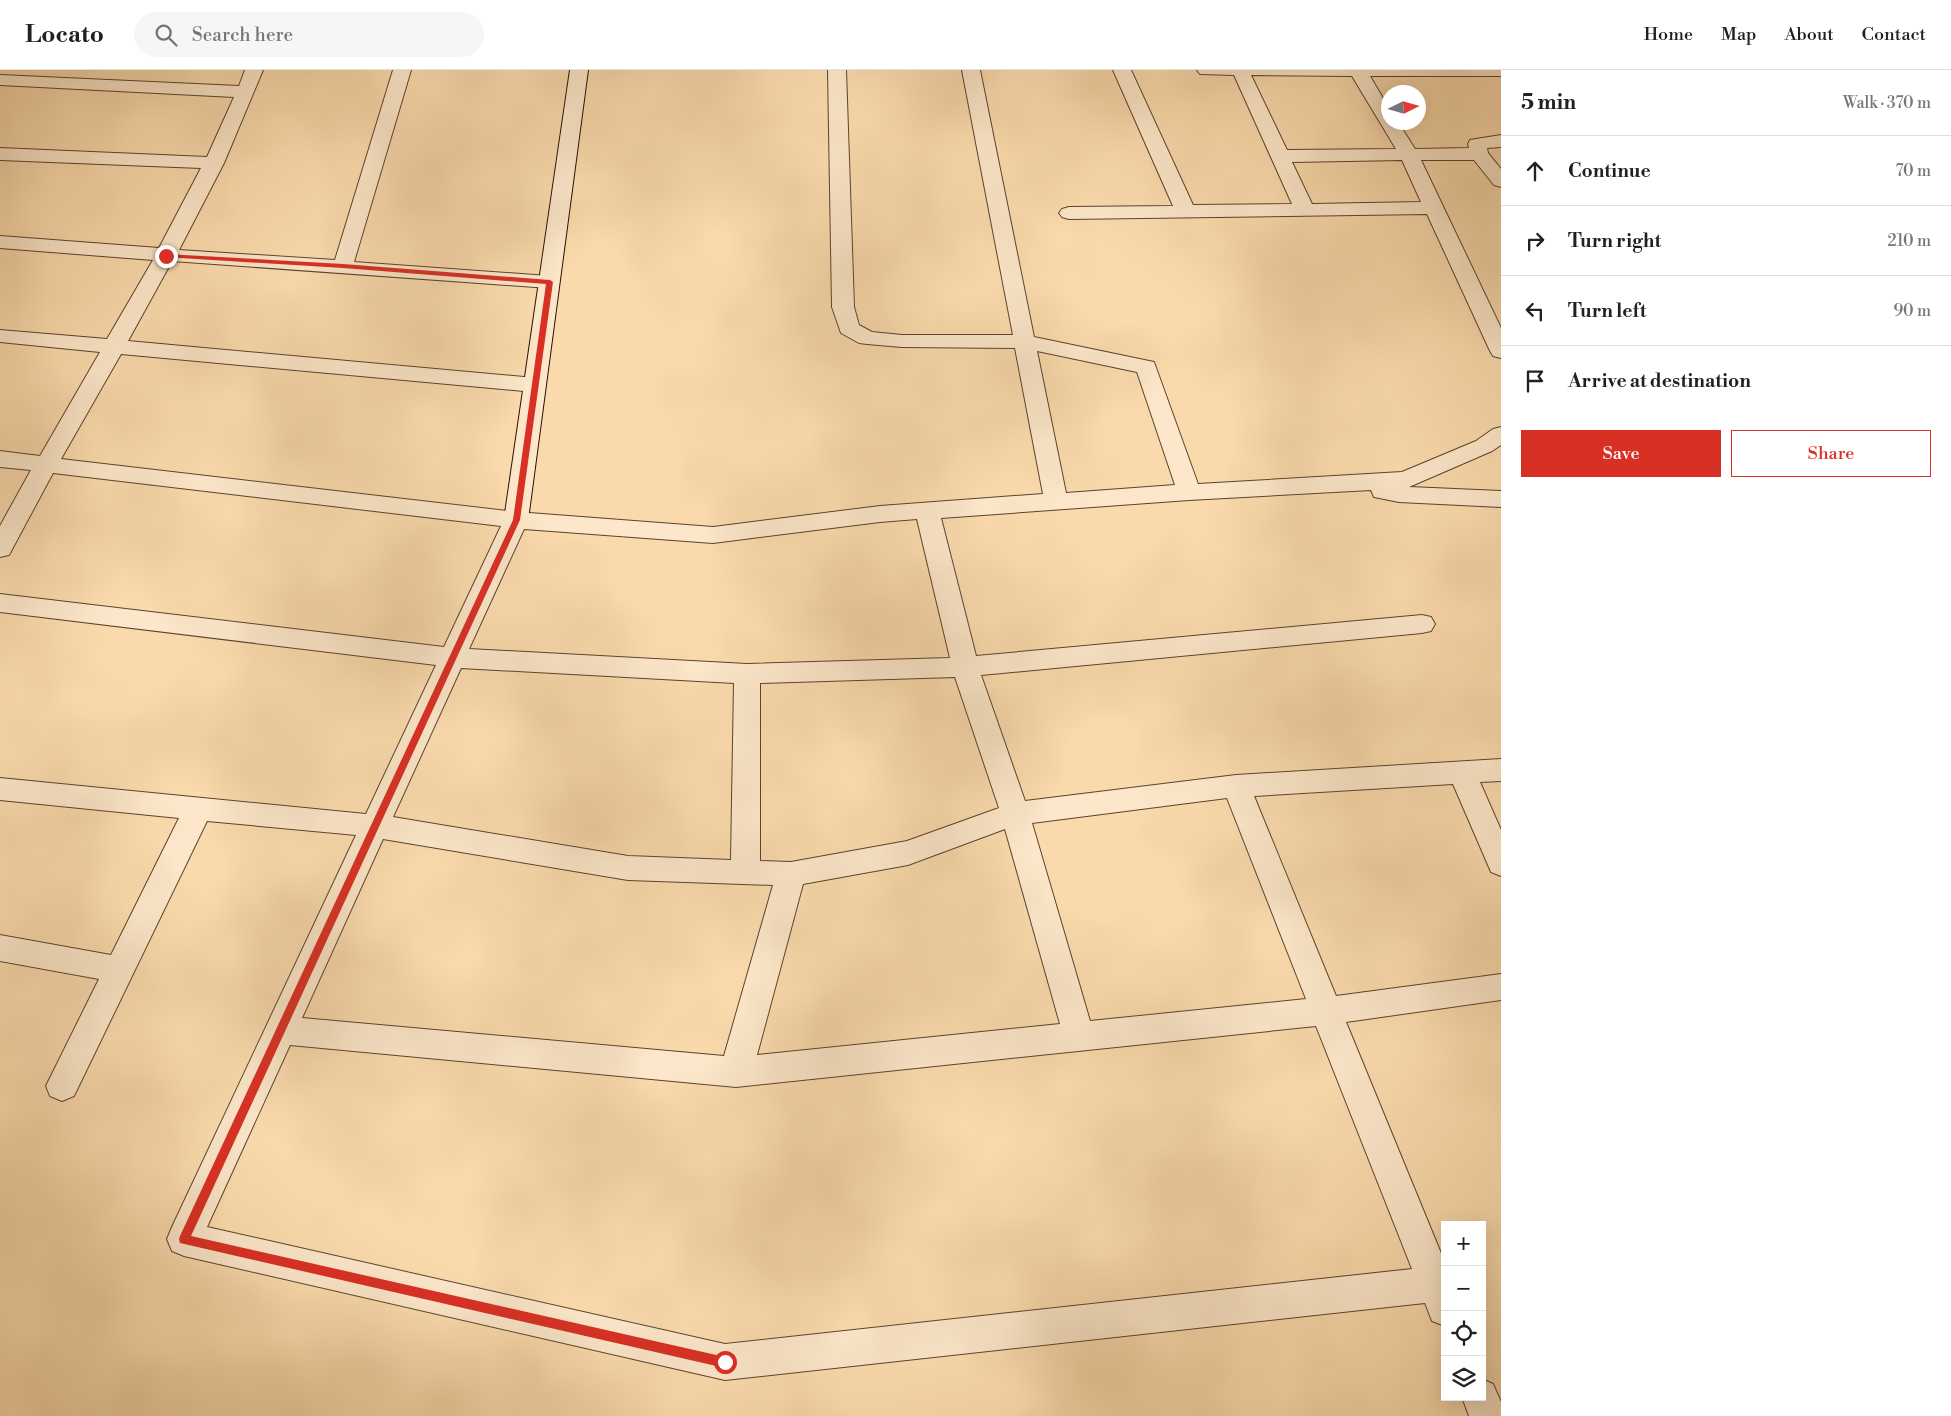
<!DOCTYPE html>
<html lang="en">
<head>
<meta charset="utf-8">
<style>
  :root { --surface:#fff; --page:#f6f6f6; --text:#202124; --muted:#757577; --line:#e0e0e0; --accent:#d93025 }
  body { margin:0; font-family:"Libre Bodoni",serif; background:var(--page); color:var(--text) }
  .controls { position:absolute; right:15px; bottom:15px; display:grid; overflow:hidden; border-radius:0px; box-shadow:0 5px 20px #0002 }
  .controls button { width:45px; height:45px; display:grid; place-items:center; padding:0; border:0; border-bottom:1px solid var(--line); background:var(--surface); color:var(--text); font:25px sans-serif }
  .compass { position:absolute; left:1381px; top:15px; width:45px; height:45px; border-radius:50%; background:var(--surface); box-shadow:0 5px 20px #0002; rotate:85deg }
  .stop { position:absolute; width:15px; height:15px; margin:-11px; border:4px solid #d93025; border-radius:50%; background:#fff }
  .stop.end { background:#d93025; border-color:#fff; box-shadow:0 1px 5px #0008 }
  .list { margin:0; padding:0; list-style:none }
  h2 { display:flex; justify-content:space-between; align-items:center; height:65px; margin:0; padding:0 20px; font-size:21px }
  h2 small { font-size:16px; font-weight:400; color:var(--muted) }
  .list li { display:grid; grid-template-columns:32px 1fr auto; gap:15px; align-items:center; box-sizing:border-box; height:70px; padding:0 20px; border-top:1px solid var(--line) }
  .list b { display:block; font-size:19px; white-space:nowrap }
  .list em { font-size:16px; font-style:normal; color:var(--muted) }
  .actions { display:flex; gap:10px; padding:15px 20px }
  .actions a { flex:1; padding:11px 0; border:1px solid var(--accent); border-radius:0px; text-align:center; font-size:18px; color:var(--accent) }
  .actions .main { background:var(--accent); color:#fff }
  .icon { flex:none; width:28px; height:28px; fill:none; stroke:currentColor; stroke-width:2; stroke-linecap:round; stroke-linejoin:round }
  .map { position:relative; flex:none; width:1501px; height:1346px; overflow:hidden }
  header { display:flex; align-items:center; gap:30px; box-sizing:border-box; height:70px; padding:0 25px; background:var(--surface); border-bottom:1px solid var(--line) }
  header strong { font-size:24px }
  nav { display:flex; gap:28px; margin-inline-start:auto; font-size:18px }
  .search { width:350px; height:45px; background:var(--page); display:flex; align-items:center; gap:12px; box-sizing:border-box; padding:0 18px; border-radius:28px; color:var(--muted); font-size:19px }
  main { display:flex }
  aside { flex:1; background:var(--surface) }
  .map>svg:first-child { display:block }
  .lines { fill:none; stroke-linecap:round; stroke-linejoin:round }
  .street-casing { stroke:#5c432b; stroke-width:2 }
  .secondary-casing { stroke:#281100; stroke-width:2 }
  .street { fill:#fce7ca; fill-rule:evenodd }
  .secondary { fill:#fce7ca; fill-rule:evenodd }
  .route { fill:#d93025 }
</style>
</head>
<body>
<header>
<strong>Locato</strong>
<div class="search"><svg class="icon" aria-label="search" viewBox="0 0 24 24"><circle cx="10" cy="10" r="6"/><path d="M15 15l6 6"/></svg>Search here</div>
<nav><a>Home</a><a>Map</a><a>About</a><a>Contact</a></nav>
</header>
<main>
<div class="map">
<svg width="1501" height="1346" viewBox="0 0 1501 1346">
  <rect width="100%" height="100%" fill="#fadaad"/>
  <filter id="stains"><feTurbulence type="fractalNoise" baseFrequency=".004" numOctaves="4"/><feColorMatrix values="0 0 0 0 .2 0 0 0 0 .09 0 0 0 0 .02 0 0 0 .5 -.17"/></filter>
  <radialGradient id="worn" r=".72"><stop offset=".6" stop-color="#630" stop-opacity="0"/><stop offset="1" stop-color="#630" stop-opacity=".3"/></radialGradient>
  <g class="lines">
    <defs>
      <path id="street" d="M 245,0 L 263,0 L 224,93 L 179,180 L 335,190 L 393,0 L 411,0 L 354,192 L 549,206 L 556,208 L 559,212 L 556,216 L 549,218 L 172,191 L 128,271 L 535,308 L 543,310 L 546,315 L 543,320 L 535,322 L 121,284 L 61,389 L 516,442 L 713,457 L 880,436 L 1043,424 L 1015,278 L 902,277 L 867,274 L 859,273 L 841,263 L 832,237 L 828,0 L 846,0 L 854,237 L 859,255 L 872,262 L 902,265 L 1013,265 L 962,0 L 980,0 L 1034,267 L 1154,292 L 1198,414 L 1402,402 L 1476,371 L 1493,359 L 1501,357 L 1501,375 L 1492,381 L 1409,417 L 1501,421 L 1501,437 L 1399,432 L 1374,427 L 1371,420 L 1189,430 L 941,448 L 976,586 L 1422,545 L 1431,547 L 1435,554 L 1431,561 L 1422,563 L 981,605 L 1025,731 L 1236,705 L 1501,689 L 1501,711 L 1480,712 L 1501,760 L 1501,806 L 1491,802 L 1453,714 L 1254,726 L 1336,926 L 1501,904 L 1501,930 L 1346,952 L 1445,1193 L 1445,1256 L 1432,1251 L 1425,1233 L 725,1310 L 184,1186 L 172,1181 L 167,1169 L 172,1157 L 356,765 L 207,751 L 74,1026 L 62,1031 L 50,1026 L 46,1016 L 99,909 L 0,891 L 0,865 L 111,885 L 179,748 L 0,730 L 0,708 L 366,744 L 436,595 L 0,542 L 0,524 L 444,577 L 501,456 L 53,403 L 9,485 L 0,487 L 0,456 L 31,400 L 0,397 L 0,381 L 40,386 L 100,282 L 0,272 L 0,260 L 107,269 L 153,190 L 0,178 L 0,166 L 159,178 L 201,98 L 0,90 L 0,78 L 207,87 L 234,27 L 0,15 L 0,5 L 239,16 ZM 1037,281 L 1137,302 L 1175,415 L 1066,423 ZM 917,449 L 950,588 L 747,594 L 469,579 L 524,459 L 713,473 L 880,452 ZM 461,598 L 734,613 L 731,790 L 628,786 L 393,747 ZM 955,607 L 999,738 L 907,771 L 791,792 L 760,791 L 760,613 ZM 1227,728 L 1306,929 L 1090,951 L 1032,753 ZM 1005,759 L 1060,954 L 757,985 L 803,814 L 908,795 ZM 383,769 L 628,810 L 773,815 L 724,986 L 302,948 ZM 1316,956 L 1412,1199 L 725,1274 L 207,1157 L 290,975 L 736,1017 Z
        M 1113,0 L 1131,0 L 1193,135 L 1292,134 L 1234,5 L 1200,4 L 1197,0 L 1501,0 L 1501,6 L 1370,6 L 1388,37 L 1388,52 L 1398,52 L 1415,79 L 1469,78 L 1468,74 L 1470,70 L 1501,65 L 1501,77 L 1487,78 L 1488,83 L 1501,99 L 1501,117 L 1494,115 L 1474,90 L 1421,90 L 1501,258 L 1501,288 L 1493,286 L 1490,281 L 1427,144 L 1069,149 L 1062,147 L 1059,143 L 1062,139 L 1069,137 L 1173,136 ZM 1251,5 L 1352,6 L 1396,79 L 1287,80 ZM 1402,90 L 1421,132 L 1312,134 L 1292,92 Z
        M 1482,1309 L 1493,1314 L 1501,1332 L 1501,1346 L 1469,1346 L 1462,1327 L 1482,1327 Z"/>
      <path id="secondary" d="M 570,0 L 588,0 L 528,450 L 525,456 L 516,458 L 507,456 L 504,450 Z"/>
    </defs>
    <use href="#street" class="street-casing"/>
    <use href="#secondary" class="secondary-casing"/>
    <use href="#street" class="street"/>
    <use href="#secondary" class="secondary"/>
  </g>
  <path class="route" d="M 166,184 L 343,194 L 550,210 L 553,212 L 520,450 L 191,1166 L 725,1287 L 729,1288 L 730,1292 L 729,1296 L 725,1298 L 180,1173 L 179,1169 L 180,1166 L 513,450 L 546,214 L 343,198 L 164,187 Z"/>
  <rect width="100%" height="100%" filter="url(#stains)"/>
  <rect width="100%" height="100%" fill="url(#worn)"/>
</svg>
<div class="controls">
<button>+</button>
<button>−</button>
<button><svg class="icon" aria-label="locate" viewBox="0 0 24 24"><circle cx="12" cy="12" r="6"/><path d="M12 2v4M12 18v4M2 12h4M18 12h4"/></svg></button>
<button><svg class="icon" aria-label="layers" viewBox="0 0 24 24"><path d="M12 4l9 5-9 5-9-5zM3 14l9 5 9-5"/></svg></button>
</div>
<svg class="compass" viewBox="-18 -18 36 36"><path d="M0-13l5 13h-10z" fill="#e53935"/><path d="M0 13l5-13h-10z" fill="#757577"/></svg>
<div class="stop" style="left:725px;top:1292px"></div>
<div class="stop end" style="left:166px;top:186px"></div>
</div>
<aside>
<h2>5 min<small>Walk · 370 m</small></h2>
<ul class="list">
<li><svg class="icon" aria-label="ahead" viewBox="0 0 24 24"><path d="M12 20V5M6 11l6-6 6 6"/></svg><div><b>Continue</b></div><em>70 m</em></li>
<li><svg class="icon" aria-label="right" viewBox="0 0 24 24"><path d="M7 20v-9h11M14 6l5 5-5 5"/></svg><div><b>Turn right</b></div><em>210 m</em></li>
<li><svg class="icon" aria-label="left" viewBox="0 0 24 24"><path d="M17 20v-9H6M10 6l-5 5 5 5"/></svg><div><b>Turn left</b></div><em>90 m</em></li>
<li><svg class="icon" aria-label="arrive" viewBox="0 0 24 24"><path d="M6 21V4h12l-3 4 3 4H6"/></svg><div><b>Arrive at destination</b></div></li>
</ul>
<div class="actions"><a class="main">Save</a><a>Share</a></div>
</aside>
</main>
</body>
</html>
